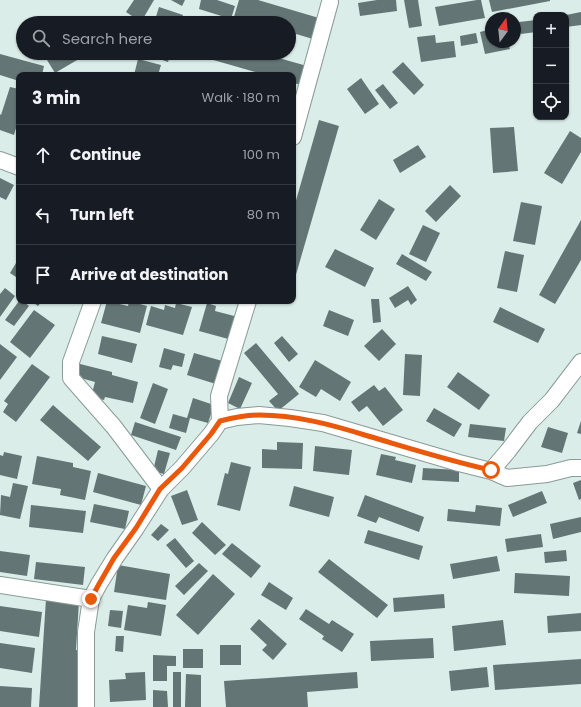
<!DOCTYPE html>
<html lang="en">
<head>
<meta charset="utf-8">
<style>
  :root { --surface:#171b24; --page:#20242c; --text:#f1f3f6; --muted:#9ea1a6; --line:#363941 }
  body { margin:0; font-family:Poppins,sans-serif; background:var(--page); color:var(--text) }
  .controls { position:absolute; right:12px; top:12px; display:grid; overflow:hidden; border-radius:8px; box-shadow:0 1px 3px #0004 }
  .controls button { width:36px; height:36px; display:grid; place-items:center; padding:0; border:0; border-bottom:1px solid var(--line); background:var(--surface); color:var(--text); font:20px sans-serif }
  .compass { position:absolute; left:485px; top:12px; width:36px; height:36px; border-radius:50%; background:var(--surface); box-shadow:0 1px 3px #0004; rotate:15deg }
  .stop { position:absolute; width:12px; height:12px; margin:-9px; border:3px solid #ea580c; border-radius:50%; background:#fff }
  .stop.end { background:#ea580c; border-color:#fff; box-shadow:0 1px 4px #0008 }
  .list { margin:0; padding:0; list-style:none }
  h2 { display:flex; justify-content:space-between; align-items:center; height:52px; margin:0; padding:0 16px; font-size:17px }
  h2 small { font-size:13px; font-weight:400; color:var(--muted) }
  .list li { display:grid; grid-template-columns:26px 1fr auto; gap:12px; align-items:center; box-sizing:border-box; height:60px; padding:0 16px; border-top:1px solid var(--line) }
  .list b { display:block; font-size:15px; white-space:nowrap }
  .list em { font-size:13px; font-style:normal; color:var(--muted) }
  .icon { flex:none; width:22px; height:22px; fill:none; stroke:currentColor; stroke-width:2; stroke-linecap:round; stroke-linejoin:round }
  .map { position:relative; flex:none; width:581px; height:707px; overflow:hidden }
  .search { position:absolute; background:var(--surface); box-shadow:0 1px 3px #0004; left:16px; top:16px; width:280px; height:44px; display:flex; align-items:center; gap:10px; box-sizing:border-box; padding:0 14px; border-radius:22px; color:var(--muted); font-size:15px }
  .panel { position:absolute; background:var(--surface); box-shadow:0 1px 3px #0004; left:16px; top:72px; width:280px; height:232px; border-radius:8px }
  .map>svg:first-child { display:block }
  .building { fill:#647576 }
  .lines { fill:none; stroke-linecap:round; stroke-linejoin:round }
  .minor-casing { stroke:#899b96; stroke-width:18 }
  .minor { stroke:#fff; stroke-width:16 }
  .route { stroke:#ea580c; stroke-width:5 }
</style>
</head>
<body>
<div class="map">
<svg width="581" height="707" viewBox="0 0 581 707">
  <rect width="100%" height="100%" fill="#daede8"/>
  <path class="building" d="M 134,0 L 154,0 L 141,22 L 126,12 Z
    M 171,0 L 185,0 L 182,6 Z
    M 201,0 L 217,0 L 235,6 L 231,19 L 199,9 Z
    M 239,0 L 258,0 L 319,18 L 313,39 L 296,34 L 295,39 L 289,37 L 289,23 L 242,23 L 233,20 Z
    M 377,0 L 396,0 L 397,11 L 360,16 L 358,3 Z
    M 404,0 L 418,0 L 422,26 L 409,28 Z
    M 477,0 L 481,0 L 485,18 L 439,26 L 435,7 Z
    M 489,0 L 550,0 L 550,1 L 492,12 Z
    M 159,7 L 183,15 L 181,23 L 154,23 Z
    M 581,12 L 581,25 L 566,27 L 566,15 Z
    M 536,20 L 536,32 L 521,34 L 519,22 Z
    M 491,29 L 491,42 L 508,42 L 510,49 L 485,54 L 480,32 Z
    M 476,33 L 478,43 L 461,46 L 460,36 Z
    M 435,35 L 436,43 L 454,41 L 456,57 L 421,62 L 417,37 Z
    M 59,53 L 89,53 L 55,73 L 47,60 Z
    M 142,53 L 171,53 L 168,62 Z
    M 189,53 L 261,53 L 307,66 L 302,85 L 293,83 L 293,75 L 266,75 Z
    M 0,54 L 44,66 L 42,75 L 19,75 L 19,81 L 0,75 Z
    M 138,59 L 161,65 L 158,75 L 134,75 Z
    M 403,62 L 424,85 L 414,95 L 392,72 Z
    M 361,78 L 379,104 L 365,114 L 347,89 Z
    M 383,84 L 398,103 L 390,109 L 375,90 Z
    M 10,87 L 19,89 L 19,118 L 14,135 L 0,130 L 0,114 L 1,115 Z
    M 319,120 L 339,126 L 293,285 L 293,211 Z
    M 514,127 L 518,171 L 493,173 L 490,128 Z
    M 570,131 L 581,138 L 581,152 L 562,184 L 544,173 Z
    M 418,145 L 426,157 L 400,173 L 393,160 Z
    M 0,178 L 14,185 L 6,200 L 0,197 Z
    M 450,185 L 461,196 L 436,222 L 425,211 Z
    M 379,199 L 395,209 L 376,240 L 360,230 Z
    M 521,202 L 542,206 L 535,245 L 513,241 Z
    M 581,220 L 581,260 L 555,304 L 539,295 Z
    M 423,225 L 440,233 L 426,262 L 409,254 Z
    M 335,249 L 374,268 L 365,287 L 325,267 Z
    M 505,251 L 524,255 L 517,292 L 497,288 Z
    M 402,254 L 432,272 L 426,281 L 396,264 Z
    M 19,258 L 19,279 L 10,273 Z
    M 408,286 L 417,300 L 411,305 L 408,300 L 395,308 L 389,298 Z
    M 5,288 L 15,296 L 0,317 L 0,294 Z
    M 371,299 L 379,299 L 381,322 L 373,323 Z
    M 19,301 L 23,301 L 29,306 L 14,326 L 5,320 Z
    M 31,301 L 42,301 L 38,306 Z
    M 107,301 L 128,306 L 129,301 L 147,306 L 140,333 L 101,323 Z
    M 176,303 L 192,307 L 183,335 L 146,325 L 151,306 L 164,310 L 165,305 L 175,308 Z
    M 207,303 L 216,306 L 215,311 L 238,317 L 232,340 L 199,331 Z
    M 500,307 L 545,329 L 538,343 L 493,322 Z
    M 34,310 L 55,325 L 30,358 L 10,342 Z
    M 329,310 L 354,320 L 348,336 L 323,326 Z
    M 382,329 L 396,344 L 379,361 L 364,346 Z
    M 102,336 L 137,344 L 132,363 L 98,354 Z
    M 282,336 L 298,354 L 289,362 L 274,343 Z
    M 256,343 L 299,394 L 278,411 L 269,401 L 278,394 L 244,353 Z
    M 0,344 L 17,357 L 0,380 Z
    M 164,348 L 185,354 L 182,367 L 173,365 L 171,370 L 159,367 Z
    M 194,353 L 226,362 L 219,385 L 187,375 Z
    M 405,354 L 422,355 L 420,396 L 403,395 Z
    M 315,360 L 351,382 L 340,401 L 321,389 L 316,397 L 299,387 Z
    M 32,364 L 50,377 L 16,422 L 3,412 L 8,404 L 4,401 Z
    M 80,364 L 112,372 L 112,375 L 138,382 L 133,403 L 105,397 L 104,400 L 91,397 L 95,382 L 77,377 Z
    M 458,372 L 490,395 L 479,410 L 447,387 Z
    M 239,377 L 252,383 L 240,409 L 228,403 Z
    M 153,383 L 168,389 L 155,424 L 140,418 Z
    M 374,385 L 379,391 L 385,387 L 403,410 L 383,426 L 367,406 L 359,412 L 351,402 Z
    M 193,398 L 214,405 L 208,423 L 190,418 L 186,433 L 169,428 L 173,414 L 187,418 Z
    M 53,405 L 101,447 L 88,461 L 40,420 Z
    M 434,408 L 462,424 L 454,437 L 426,421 Z
    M 581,421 L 581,434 L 577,433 Z
    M 135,422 L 181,437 L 176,450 L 131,435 Z
    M 470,424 L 506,428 L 504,441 L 468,437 Z
    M 548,427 L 568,433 L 562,453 L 541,447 Z
    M 277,442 L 303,443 L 302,469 L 262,468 L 262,449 L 277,450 Z
    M 315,446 L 352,450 L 349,475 L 313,471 Z
    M 158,450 L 170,453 L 164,474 L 153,471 Z
    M 4,452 L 22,456 L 17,479 L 0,475 L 0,455 L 3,456 Z
    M 381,454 L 396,457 L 395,460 L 416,465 L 412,483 L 376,475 Z
    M 37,456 L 73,463 L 73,467 L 91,471 L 85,500 L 60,495 L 61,489 L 32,484 Z
    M 231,462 L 251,467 L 240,511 L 217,505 L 225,473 L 228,474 Z
    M 423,468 L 459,470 L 459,482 L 422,480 Z
    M 98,473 L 146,486 L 141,505 L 93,492 Z
    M 581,480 L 581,499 L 579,500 L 573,483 Z
    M 13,483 L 28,486 L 20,519 L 0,515 L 1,495 L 10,497 Z
    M 294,486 L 334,497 L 329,517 L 289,506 Z
    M 187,490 L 198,520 L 182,525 L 171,496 Z
    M 542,491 L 547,503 L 513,517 L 508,505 Z
    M 365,495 L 424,517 L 419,532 L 379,517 L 376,523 L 357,516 Z
    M 94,504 L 129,511 L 125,529 L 90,522 Z
    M 31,505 L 86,511 L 83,533 L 29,527 Z
    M 476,505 L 502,508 L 500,526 L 447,521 L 448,509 L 475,512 Z
    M 581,517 L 581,532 L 553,539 L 550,524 Z
    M 202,522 L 226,545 L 215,555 L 192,533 Z
    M 161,524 L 169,530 L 158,541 L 151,535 Z
    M 368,530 L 423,546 L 419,560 L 364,543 Z
    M 541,534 L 543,547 L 507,552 L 505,539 Z
    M 175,538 L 194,561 L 186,568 L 166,545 Z
    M 232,543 L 261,566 L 251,578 L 222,554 Z
    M 566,550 L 567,561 L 545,563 L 544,552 Z
    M 0,551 L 30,555 L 27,576 L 0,572 Z
    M 497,556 L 500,571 L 453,579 L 450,564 Z
    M 329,559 L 388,605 L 377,618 L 318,572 Z
    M 36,562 L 85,567 L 83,585 L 34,579 Z
    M 199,563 L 208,571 L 184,595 L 175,586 Z
    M 118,565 L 170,574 L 166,600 L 114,592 Z
    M 515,573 L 570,576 L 569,596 L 514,593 Z
    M 213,574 L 235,594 L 198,635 L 176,615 Z
    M 269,582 L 293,598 L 286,610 L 261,595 Z
    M 444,594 L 445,608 L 394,612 L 393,598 Z
    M 46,599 L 79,601 L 76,650 L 81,651 L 77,707 L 39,707 Z
    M 148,602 L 166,605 L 161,636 L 124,630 L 128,605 L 147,608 Z
    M 0,606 L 42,612 L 39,637 L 0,631 Z
    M 306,609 L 329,624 L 332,620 L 354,634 L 342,652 L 322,639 L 324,636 L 299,619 Z
    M 110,610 L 123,611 L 121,628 L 108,626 Z
    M 581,613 L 581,631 L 548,633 L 547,616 Z
    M 259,619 L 287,644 L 273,660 L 262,650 L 267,645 L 250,629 Z
    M 503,620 L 506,645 L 454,651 L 452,626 Z
    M 116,636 L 124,636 L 123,652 L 115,651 Z
    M 433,638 L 434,658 L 371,661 L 370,641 Z
    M 0,643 L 35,648 L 32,673 L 0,668 Z
    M 220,645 L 241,645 L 241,665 L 220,665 Z
    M 183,649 L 203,649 L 203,668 L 183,668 Z
    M 153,655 L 176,656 L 176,666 L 167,666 L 167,681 L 153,681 Z
    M 581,659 L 581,684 L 495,690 L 493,665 Z
    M 487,667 L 489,687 L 451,691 L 449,671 Z
    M 145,672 L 146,700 L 110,702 L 109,680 L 126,679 L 125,673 Z
    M 173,672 L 181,672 L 181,707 L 173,707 Z
    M 357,672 L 358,688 L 307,692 L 308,707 L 226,707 L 224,681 Z
    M 186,674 L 201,675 L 201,707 L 185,707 Z
    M 0,686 L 32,688 L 31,707 L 0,707 Z
    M 153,690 L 167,691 L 168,707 L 153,707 Z"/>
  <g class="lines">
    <defs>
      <path id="minor" d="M 293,137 L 330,2
        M 0,160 L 19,167
        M 93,301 L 71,362 L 71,378 L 114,427 L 161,489
        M 220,421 L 219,396 L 248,301
        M 491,471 L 508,451 L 530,422 L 552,400 L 581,362
        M 0,585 L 91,599
        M 86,707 L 86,632 L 91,599 L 99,584 L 115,558 L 136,528 L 161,489 L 182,468 L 211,434 L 220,421 L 237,417 L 259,415 L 290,418 L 323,423 L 459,463 L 491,471 L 507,478 L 547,474 L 571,468 L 581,468"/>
    </defs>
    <use href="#minor" class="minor-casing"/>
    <use href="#minor" class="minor"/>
  </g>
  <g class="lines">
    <path class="route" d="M 91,599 L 99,584 L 114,558 L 136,528 L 160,489 L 182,468 L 211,434 L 220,421 C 232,418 246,415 259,415 C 296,415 333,425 368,436 C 409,448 450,461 491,470"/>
  </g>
</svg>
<div class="controls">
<button>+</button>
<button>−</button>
<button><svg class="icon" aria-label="locate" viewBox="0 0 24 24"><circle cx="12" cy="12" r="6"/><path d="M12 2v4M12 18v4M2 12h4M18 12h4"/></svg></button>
</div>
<svg class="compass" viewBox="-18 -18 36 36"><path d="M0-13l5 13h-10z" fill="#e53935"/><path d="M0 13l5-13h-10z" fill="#9ea1a6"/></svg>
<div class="stop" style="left:491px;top:470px"></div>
<div class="stop end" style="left:91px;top:599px"></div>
<div class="search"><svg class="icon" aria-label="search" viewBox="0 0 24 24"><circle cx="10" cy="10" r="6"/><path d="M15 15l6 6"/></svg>Search here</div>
<section class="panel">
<h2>3 min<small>Walk · 180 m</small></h2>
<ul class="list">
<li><svg class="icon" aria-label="ahead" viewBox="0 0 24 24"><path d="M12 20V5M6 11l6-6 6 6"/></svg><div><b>Continue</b></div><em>100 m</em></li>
<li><svg class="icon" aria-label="left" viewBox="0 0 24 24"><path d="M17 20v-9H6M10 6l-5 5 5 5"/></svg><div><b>Turn left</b></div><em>80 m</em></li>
<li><svg class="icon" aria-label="arrive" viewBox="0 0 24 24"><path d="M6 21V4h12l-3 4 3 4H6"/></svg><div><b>Arrive at destination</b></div></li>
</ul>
</section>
</div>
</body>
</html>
